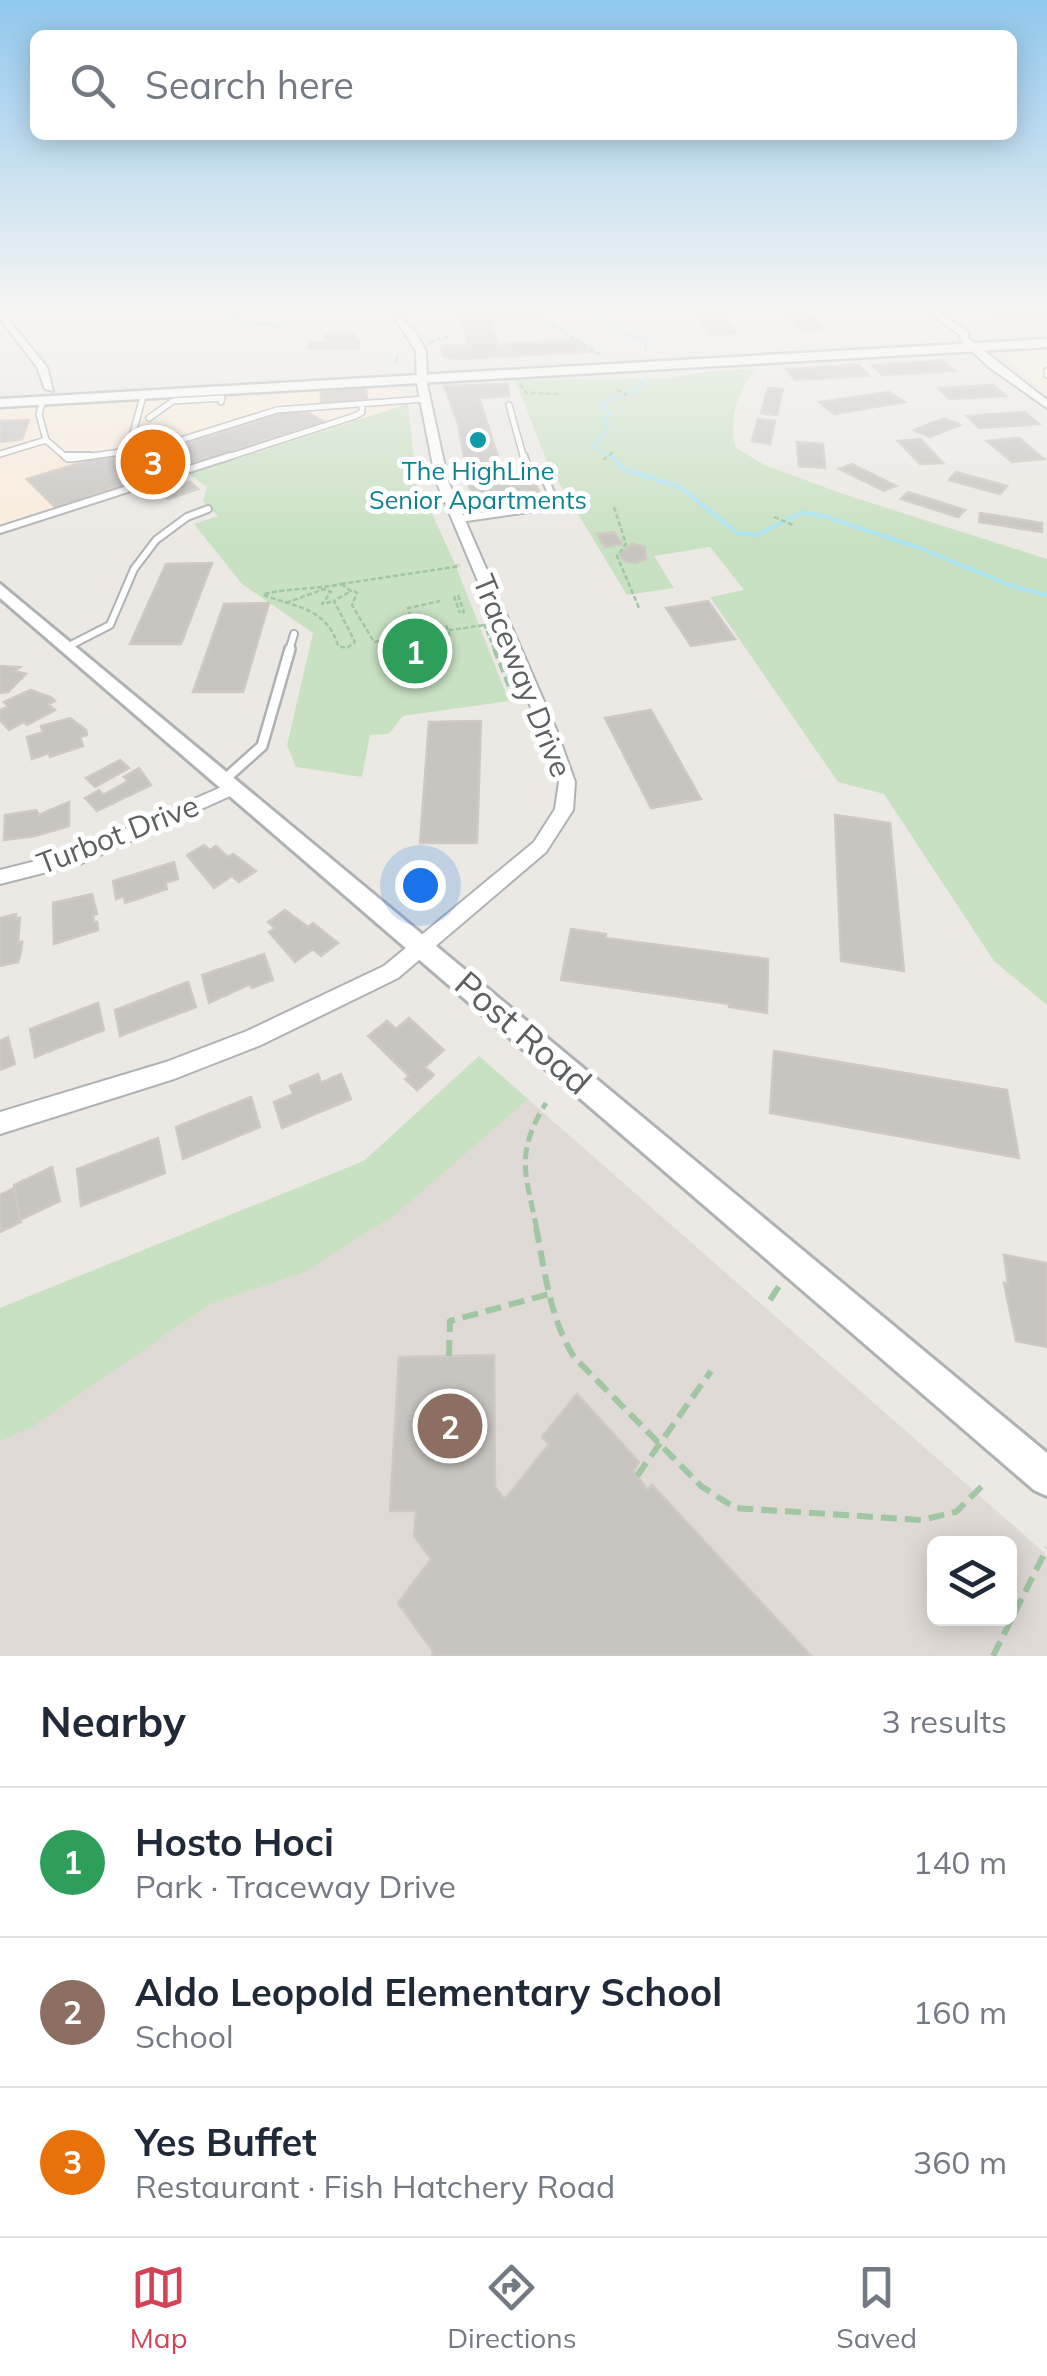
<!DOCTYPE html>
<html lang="en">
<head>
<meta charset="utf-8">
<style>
  :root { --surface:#fff; --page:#f2f2f3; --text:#1f2937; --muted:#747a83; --line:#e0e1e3; --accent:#d44256 }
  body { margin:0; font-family:Mulish,sans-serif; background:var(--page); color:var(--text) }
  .controls { position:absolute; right:30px; bottom:30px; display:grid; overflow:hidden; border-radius:15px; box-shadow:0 5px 25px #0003 }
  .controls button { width:90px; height:90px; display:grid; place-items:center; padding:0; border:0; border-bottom:2px solid var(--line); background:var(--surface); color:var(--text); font:50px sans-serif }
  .you { position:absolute; left:420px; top:885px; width:35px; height:35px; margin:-25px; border:8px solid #fff; border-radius:50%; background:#1a73e8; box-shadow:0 0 0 15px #1a73e833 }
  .badge { display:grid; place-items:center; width:65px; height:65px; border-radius:50%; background:var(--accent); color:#fff; font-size:32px; font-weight:700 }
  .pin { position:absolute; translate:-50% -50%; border:5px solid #fff; box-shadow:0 2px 10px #0006 }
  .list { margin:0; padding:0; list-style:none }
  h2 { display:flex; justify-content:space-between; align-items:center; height:130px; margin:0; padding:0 40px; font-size:42px }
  h2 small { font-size:32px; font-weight:400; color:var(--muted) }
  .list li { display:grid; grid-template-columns:65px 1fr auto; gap:30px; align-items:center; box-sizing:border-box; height:150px; padding:0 40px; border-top:2px solid var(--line) }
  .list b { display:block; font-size:38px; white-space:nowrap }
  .list p { margin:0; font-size:32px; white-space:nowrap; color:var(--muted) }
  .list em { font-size:32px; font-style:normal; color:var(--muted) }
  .icon { flex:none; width:55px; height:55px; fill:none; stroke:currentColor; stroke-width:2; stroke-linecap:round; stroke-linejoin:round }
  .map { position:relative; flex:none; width:1047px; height:1656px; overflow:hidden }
  .search { position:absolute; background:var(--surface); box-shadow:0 5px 25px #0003; left:30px; right:30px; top:30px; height:110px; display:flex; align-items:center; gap:25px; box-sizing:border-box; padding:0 35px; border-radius:15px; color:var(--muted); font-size:38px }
  .sheet { height:580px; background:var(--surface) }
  nav { display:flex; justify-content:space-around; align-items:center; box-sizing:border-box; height:140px; border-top:2px solid var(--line); background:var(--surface); font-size:28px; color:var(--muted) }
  nav a { display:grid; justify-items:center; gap:5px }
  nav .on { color:var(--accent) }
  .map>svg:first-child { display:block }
  .commercial { fill:#f9ecdc }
  .education { fill:#dfdad5; fill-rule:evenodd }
  .green { fill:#c9e1c3 }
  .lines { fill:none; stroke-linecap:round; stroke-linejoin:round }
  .stream-far1 { stroke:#ace4f4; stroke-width:2.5 }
  .stream { stroke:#ace4f4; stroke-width:4 }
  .building { fill:#c8c4c0; stroke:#d0c9c3; stroke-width:2.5 }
  .service-far2-casing { stroke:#afb2b4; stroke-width:8 }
  .service-far1-casing { stroke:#afb2b4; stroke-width:10 }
  .service-casing { stroke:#afb2b4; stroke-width:14 }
  .minor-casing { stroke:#afb2b4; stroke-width:4 }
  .tertiary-casing { stroke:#afb2b4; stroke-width:6 }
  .secondary-casing { stroke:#aeb2b5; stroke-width:5 }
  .path-far3 { stroke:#a0c6a3; stroke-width:2.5; stroke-dasharray:5 2.5; stroke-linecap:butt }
  .path-far2 { stroke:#a0c6a3; stroke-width:4; stroke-dasharray:10 5; stroke-linecap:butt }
  .path-far1 { stroke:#a0c6a3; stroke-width:5; stroke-dasharray:12 6; stroke-linecap:butt }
  .path { stroke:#a0c6a3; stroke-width:6; stroke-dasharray:16 8; stroke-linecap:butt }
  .service-far2 { stroke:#fff; stroke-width:5 }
  .service-far1 { stroke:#fff; stroke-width:6 }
  .service { stroke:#fff; stroke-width:9 }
  .minor { fill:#fff; fill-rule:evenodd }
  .tertiary { fill:#fff; fill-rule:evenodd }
  .secondary { fill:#fff; fill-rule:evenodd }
  .culture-dot { fill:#0f9aa8; stroke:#fff; stroke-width:4 }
  .labels { text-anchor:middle; stroke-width:10; stroke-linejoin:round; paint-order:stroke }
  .far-culture-label { font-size:25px; fill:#0d838f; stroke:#fff }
  .street-label { font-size:30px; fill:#5c6062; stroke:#fff }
  .near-street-label { font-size:35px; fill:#5c6062; stroke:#fff }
</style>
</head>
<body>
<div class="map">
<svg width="1047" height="1656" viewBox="0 0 1047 1656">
  <rect width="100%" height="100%" fill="#ece9e4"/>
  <path class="commercial" d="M 1047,350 L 1047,394 L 1004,357 L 1004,353 Z
    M 370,387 L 407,392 L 408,404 L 0,535 L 0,406 Z"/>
  <path class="education" d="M 479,1056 L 1047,1555 L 1047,1656 L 0,1656 L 0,1308 L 364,1161 ZM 934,1544 L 1010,1544 L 1010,1618 L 934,1618 Z"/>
  <path class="green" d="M 756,369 C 737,392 728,420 736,448 L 765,465 L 843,494 L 1047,559 L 1047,1005 L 994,961 L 884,794 L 838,782 L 710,597 L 744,590 L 710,547 L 654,556 L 674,588 L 627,595 L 549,466 L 515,380 L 664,379 L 712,371 Z
    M 408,404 L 416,479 L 455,564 L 460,564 L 457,569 L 509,701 L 403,716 L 389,734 L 370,735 L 362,777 L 296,767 L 287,745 L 313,633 L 242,584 L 194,524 L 218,516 L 203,502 L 207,487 L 189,474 Z
    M 479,1056 L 528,1099 L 396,1214 L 304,1272 L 210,1304 L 32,1427 L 0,1441 L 0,1308 L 364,1161 Z"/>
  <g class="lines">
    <path class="stream-far1" d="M 590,310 L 620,332 L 645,341 L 646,350
      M 615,459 L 593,447 L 609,425 L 602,421 L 611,414 L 600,404 L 640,388 L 646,377"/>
    <path class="stream" d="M 612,456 L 623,469 L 680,487 L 737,533 L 757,535 L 803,512 L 823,516 L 917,547 L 1012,586 L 1047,595"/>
  </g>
  <path class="building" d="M 511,310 L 534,310 L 538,319 L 490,321 L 499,344 L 576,340 L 592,352 L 454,359 L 443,356 L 441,346 L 468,345 L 461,312 Z
    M 783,310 L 807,310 L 826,329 L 802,330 Z
    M 993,310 L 1047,310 L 1047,316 L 1005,318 L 996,315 Z
    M 703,313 L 720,314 L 736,333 L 711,335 L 696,315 Z
    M 356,334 L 356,342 L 360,342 L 358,349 L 309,349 L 309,343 L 327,342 L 325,335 Z
    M 944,361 L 955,371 L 882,375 L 872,365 Z
    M 859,365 L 869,376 L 795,380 L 786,369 Z
    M 508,384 L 509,396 L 479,398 L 498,457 L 491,458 L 492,463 L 496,463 L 499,484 L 534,480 L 541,496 L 477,505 L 469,487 L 458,423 L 444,386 Z
    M 993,385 L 1006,396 L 949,399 L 938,388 Z
    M 366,388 L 367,401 L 321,403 L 321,390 Z
    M 768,388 L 783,389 L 777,415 L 761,413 Z
    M 889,392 L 905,402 L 834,414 L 819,402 Z
    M 1025,412 L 1039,424 L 979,428 L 967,416 Z
    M 284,413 L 309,413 L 324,422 L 88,496 L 92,499 L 69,507 L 66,503 L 55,507 L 27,479 L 92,459 L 146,456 Z
    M 944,418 L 960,425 L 930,437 L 914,430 Z
    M 758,419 L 775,421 L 770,444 L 752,441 Z
    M 29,420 L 22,439 L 0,442 L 0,421 Z
    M 1019,438 L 1044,459 L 1012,462 L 987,441 Z
    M 921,439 L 943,463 L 920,464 L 898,441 Z
    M 797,442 L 823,444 L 825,468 L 799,466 Z
    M 852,464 L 896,486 L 884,491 L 839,469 Z
    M 956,472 L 1007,486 L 1000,494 L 949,480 Z
    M 190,482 L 198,489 L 168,499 L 160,492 Z
    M 908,492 L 965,510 L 958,517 L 901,499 Z
    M 980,513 L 1042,523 L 1042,532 L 979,522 Z
    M 614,532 L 622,544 L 605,547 L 597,534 Z
    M 632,544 L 645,547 L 646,559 L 636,563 L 624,561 L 620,554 Z
    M 212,563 L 181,644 L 130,644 L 166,564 Z
    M 708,601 L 735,639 L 691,646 L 666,608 Z
    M 269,603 L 243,692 L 193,692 L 224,604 Z
    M 0,666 L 20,667 L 15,671 L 26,674 L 8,692 L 0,693 Z
    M 30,690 L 51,697 L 55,701 L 48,704 L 55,710 L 27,725 L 24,722 L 9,730 L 0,720 L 0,710 L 8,707 L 4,702 Z
    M 651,710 L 701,799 L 651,808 L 605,718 Z
    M 70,718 L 86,730 L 87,735 L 80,737 L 83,746 L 50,757 L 49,753 L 32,759 L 27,737 L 43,732 L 41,726 Z
    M 481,721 L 477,843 L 420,843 L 429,722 Z
    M 120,760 L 129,768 L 95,787 L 86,778 Z
    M 139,768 L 151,785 L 97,811 L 85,798 L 99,790 L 103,795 L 128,781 L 124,777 Z
    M 69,802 L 69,826 L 35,836 L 4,840 L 5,815 L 36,810 L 39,815 Z
    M 835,815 L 890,823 L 904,971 L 841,961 Z
    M 204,845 L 210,850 L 216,846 L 228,857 L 233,854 L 256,871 L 239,882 L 232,876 L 214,888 L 187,855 Z
    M 174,862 L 178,879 L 165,883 L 167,889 L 125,903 L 124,896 L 116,899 L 113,881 Z
    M 92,894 L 97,914 L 93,915 L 94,923 L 97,922 L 98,930 L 54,944 L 53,903 Z
    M 285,910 L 308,927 L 313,923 L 338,943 L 321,956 L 313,949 L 295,962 L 269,932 L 275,928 L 268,922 Z
    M 16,914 L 16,919 L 20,918 L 18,943 L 22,942 L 21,952 L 18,962 L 0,966 L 0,918 Z
    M 571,929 L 606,934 L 605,938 L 768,959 L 767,1013 L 729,1007 L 729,1004 L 561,980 Z
    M 264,954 L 273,980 L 252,988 L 250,984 L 209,1003 L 202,975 Z
    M 188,982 L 196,1007 L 120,1036 L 115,1010 Z
    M 98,1003 L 104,1030 L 35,1057 L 30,1029 Z
    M 409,1018 L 444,1050 L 425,1067 L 434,1075 L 417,1090 L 405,1079 L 409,1076 L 368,1036 L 387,1021 L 396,1029 Z
    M 8,1037 L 15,1064 L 0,1070 L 0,1041 Z
    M 774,1051 L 1007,1090 L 1019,1158 L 770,1113 Z
    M 318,1074 L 321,1083 L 341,1074 L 351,1099 L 282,1128 L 274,1102 L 293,1094 L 290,1086 Z
    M 251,1097 L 260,1127 L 183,1159 L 176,1127 Z
    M 158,1138 L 165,1173 L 81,1206 L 77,1169 Z
    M 52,1167 L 60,1201 L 20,1220 L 14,1185 Z
    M 14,1188 L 21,1222 L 0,1232 L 0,1195 Z
    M 1004,1255 L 1047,1263 L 1047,1347 L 1016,1341 L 1004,1283 L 1008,1284 Z
    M 494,1355 L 495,1487 L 505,1499 L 549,1444 L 542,1437 L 577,1394 L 639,1462 L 633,1471 L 648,1490 L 652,1485 L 811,1656 L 432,1656 L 433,1651 L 398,1603 L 431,1559 L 414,1536 L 416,1511 L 390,1511 L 399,1357 Z"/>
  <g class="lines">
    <defs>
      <path id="service-far2" d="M 1047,371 L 1047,375
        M 509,405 L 524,459
        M 149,418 L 173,401 L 222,398 L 221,402
        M 46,440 L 68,459
        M 128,451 L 149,450 L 277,410 L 425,399
        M 0,454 L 46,440 L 39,414 L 43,400
        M 71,459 L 128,451 L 144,393
        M 222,459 L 355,416 L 362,412 L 362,405"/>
      <path id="service-far1" d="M 65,456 L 90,456
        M 459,519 L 556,505 L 544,476 L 527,468 L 524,456
        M 0,530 L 230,456
        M 69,646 L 110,625 L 134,569 L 156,540 L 187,517 L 208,509
        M 289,651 L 294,634"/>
      <path id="service" d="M 224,780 L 262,746 L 290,649"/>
      <path id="minor" d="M 0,310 L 47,367 L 53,391 L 45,389 L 37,367 L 0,318 Z
        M 926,310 L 935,310 L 968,332 L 969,339 L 1047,400 L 1047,408 L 989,367 L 961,341 L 960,335 Z
        M 395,318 L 401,318 L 416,333 L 426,351 L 427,384 L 448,481 L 556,729 L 575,782 L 573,810 L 546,852 L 398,978 L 261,1045 L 174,1079 L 0,1134 L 0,1112 L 166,1062 L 247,1031 L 384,966 L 534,842 L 555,809 L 559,782 L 540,729 L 436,481 L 417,384 L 416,351 Z
        M 233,782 L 239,784 L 241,788 L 239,792 L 82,863 L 0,884 L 0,870 L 72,852 Z"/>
      <path id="tertiary" d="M 0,584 L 1047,1453 L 1047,1496 L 1034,1490 L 0,598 Z"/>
      <path id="secondary" d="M 1047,339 L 1047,347 L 0,407 L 0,399 Z"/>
    </defs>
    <use href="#service-far2" class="service-far2-casing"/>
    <use href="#service-far1" class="service-far1-casing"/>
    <use href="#service" class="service-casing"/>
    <use href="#minor" class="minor-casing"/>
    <use href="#tertiary" class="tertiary-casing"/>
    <use href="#secondary" class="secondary-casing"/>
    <path class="path-far3" d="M 182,310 L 211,311
      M 212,310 L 253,323 L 283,326
      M 952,310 L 993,314
      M 545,320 L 601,355
      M 429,342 L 452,336
      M 396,363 L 398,355
      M 520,384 L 527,393 L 560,394
      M 617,390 L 627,395
      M 603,460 L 613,452
      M 614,507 L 626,544 L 617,556 L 639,608
      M 774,517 L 793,525
      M 341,584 L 351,591 L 334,601 L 355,642 L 347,648 L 338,646 C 327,608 296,607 263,595 C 272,589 323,589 341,584 Z
      M 341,584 L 460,566
      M 354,591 L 357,593 L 352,605 L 374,642 L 484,625
      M 458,595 L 464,612 L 460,613
      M 454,596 L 460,613
      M 286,603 L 324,589 L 331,592 L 322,604 L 334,601
      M 419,624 L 413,625 L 408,608 L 440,601
      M 484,624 L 495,651
      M 446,625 L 450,636"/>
    <path class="path-far2" d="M 494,649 L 516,704"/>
    <path class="path-far1" d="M 537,1230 C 526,1174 514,1155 546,1103"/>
    <path class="path" d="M 536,1227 C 545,1272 550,1319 574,1357 L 701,1486 L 735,1508 L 921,1520 L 956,1512 L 982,1486
      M 770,1300 L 781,1283
      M 449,1356 L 450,1321 L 549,1294
      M 637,1476 L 711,1371
      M 993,1656 L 1047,1548"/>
    <use href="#service-far2" class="service-far2"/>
    <use href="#service-far1" class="service-far1"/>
    <use href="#service" class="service"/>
    <use href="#minor" class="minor"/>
    <use href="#tertiary" class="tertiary"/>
    <use href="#secondary" class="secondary"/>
  </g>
  <linearGradient id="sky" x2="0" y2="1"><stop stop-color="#90c7ed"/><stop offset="0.57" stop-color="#f6f5f3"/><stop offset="1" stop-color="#f6f5f3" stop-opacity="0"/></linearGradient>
  <rect width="1047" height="542" fill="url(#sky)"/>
  <circle class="culture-dot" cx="478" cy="440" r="10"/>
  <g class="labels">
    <g class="far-culture-label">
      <text x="478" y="480">The HighLine<tspan x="478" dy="29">Senior Apartments</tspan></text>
    </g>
    <g class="street-label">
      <text transform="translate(522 676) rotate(68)" y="10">Traceway Drive</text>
      <text transform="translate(118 835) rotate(-21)" y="10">Turbot Drive</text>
    </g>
    <g class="near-street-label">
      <text transform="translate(523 1033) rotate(41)" y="12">Post Road</text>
    </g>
  </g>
</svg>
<div class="controls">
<button><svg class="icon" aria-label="layers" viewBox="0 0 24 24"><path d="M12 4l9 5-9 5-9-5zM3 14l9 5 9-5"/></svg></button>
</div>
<div class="you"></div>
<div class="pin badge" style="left:415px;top:651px;background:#2e9e5b">1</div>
<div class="pin badge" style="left:450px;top:1426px;background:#8d6e63">2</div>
<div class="pin badge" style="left:153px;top:462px;background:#e8710a">3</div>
<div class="search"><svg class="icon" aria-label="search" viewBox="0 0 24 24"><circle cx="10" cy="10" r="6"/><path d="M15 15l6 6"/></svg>Search here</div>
</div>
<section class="sheet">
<h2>Nearby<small>3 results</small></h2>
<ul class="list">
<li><span class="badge" style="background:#2e9e5b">1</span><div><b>Hosto Hoci</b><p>Park · Traceway Drive</p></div><em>140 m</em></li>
<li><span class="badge" style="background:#8d6e63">2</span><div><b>Aldo Leopold Elementary School</b><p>School</p></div><em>160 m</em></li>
<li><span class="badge" style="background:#e8710a">3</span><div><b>Yes Buffet</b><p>Restaurant · Fish Hatchery Road</p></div><em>360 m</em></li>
</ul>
</section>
<nav>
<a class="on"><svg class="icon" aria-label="map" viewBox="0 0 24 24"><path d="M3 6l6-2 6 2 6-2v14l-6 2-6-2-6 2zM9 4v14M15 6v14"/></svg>Map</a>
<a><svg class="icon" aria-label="directions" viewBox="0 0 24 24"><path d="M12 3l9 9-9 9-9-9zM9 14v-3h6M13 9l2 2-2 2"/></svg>Directions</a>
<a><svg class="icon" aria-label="saved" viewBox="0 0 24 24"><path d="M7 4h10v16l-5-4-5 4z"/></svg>Saved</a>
</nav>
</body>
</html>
